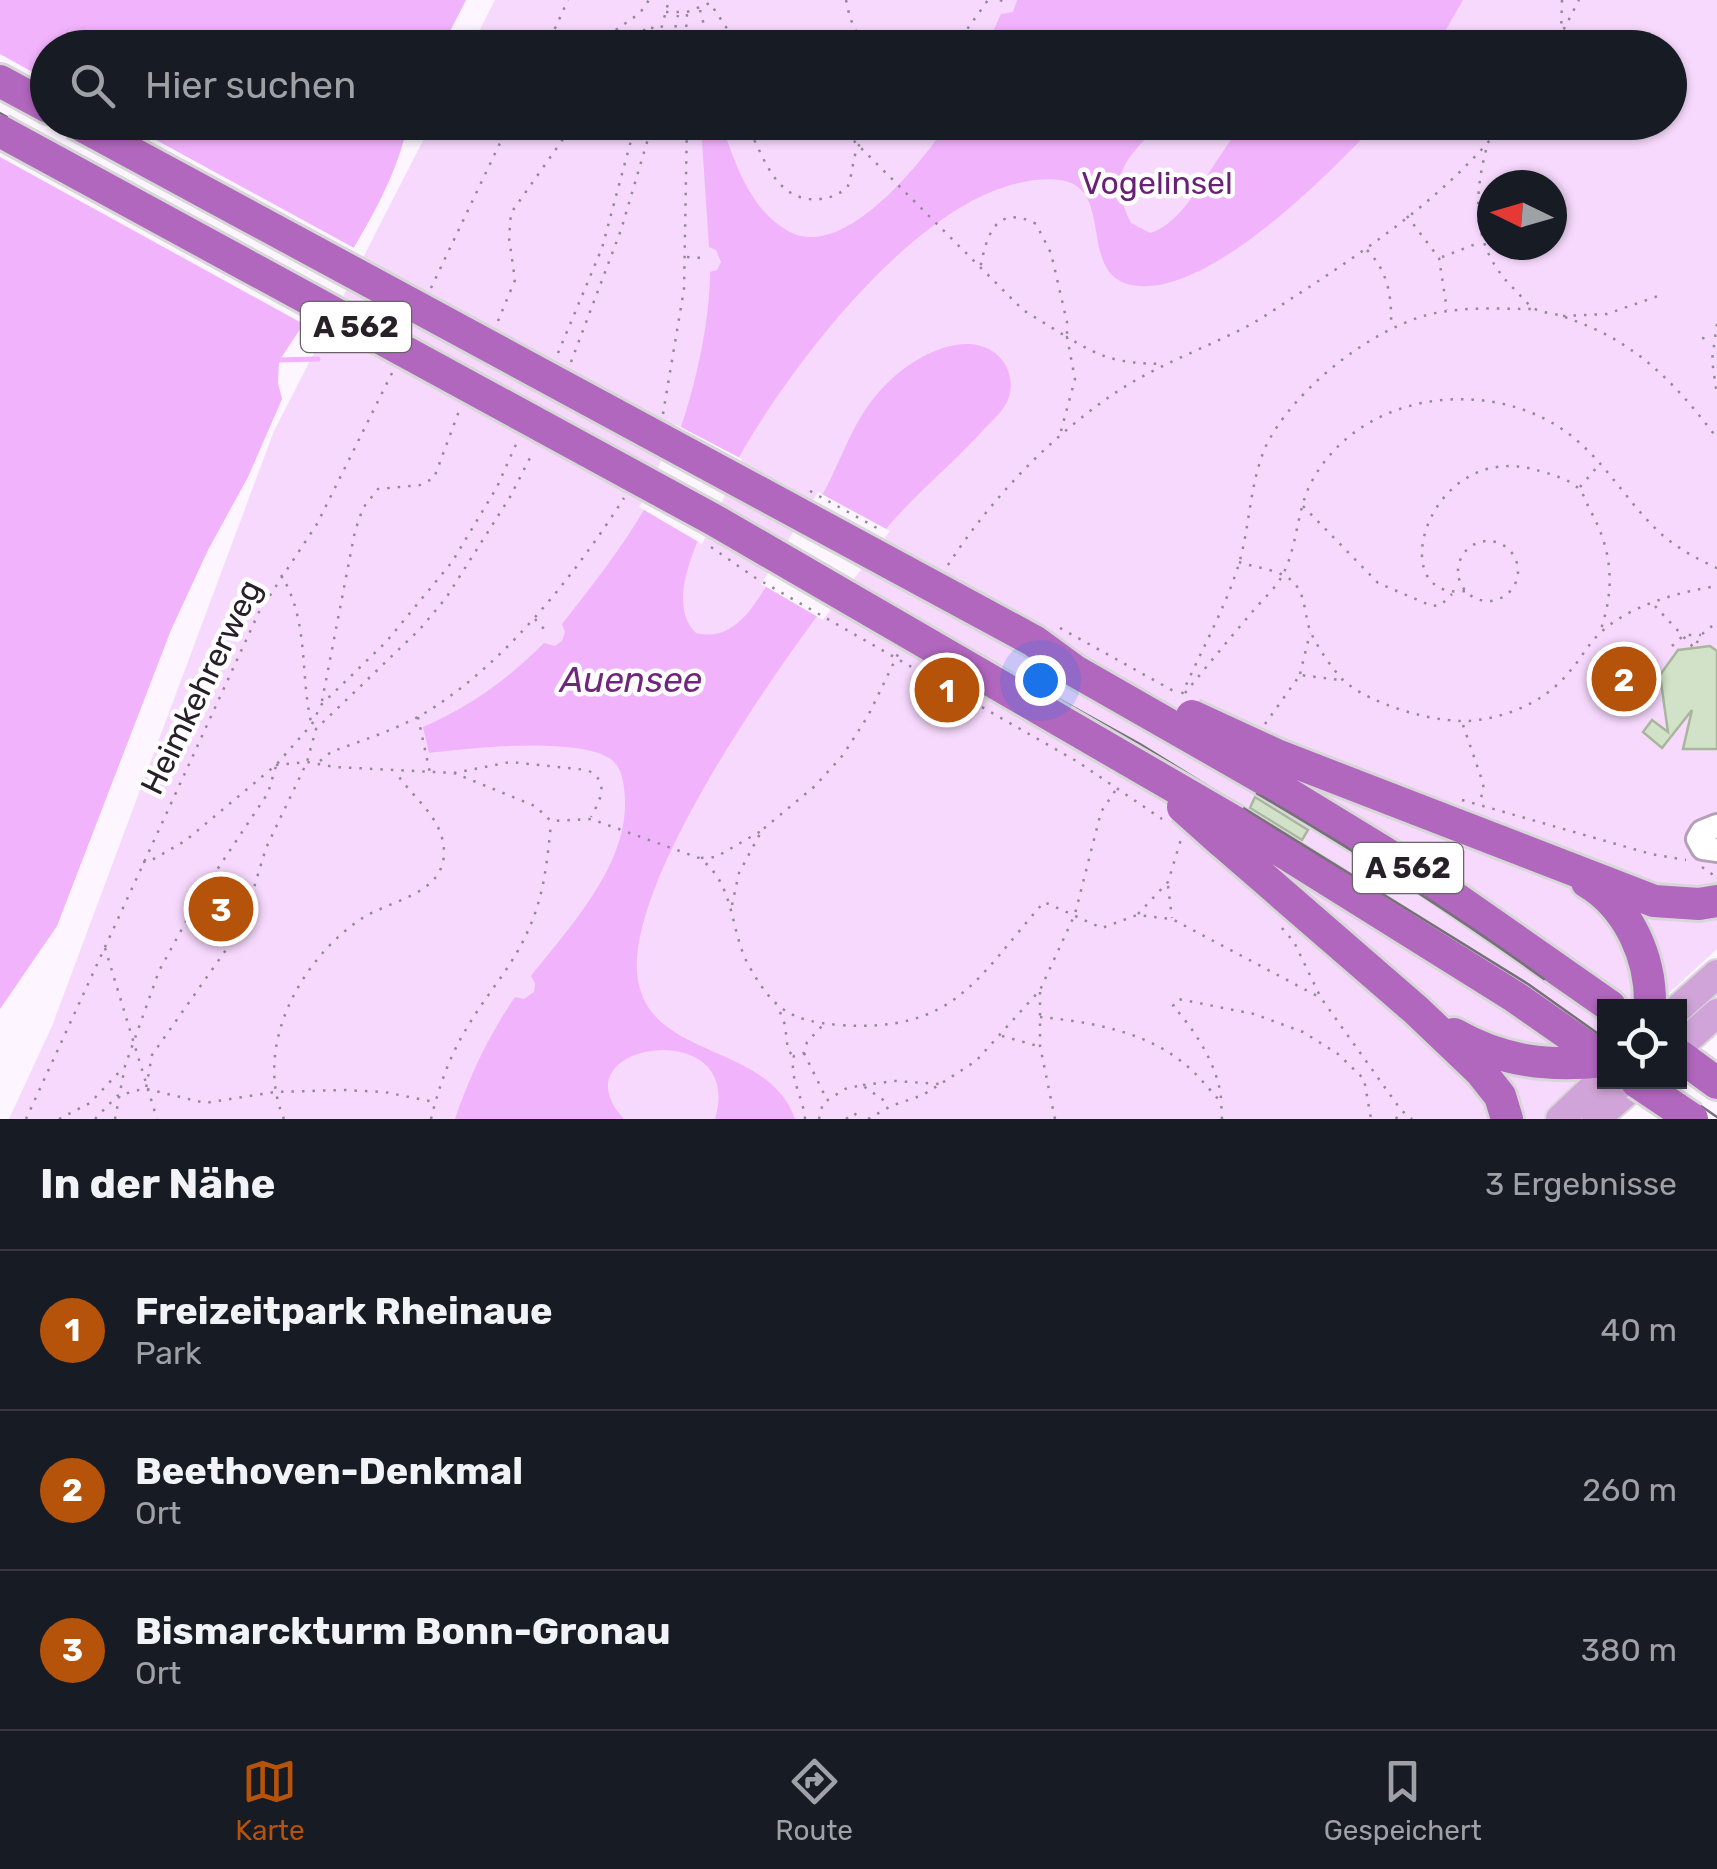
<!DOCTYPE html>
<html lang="de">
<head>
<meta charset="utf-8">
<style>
  :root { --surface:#171b24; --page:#20242c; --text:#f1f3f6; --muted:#9ea1a6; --line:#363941; --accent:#b45309 }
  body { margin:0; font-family:Rubik,sans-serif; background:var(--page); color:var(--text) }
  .controls { position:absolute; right:30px; bottom:30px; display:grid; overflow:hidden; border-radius:0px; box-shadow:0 2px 8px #0004 }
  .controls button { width:90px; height:90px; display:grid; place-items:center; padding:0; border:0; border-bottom:2px solid var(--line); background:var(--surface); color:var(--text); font:50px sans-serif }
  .compass { position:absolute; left:1477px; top:170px; width:90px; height:90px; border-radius:50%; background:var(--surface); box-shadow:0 2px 8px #0004; rotate:275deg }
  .you { position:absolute; left:1040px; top:680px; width:35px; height:35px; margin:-25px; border:8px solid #fff; border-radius:50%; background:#1a73e8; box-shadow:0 0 0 15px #1a73e833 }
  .badge { display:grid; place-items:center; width:65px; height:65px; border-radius:50%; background:var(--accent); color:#fff; font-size:32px; font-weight:700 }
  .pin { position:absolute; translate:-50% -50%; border:5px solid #fff; box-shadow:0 2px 10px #0006 }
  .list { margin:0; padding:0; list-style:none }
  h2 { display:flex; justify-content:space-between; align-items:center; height:130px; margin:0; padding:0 40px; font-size:42px }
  h2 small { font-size:32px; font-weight:400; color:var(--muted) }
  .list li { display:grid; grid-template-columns:65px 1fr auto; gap:30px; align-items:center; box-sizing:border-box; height:160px; padding:0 40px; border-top:2px solid var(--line) }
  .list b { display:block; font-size:38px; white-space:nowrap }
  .list p { margin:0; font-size:32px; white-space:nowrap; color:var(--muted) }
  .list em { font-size:32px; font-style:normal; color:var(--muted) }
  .icon { flex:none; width:55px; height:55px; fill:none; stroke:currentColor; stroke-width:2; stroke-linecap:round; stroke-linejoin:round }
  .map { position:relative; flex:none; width:1717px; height:1119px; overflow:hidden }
  .search { position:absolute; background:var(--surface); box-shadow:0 2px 8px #0004; left:30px; right:30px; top:30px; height:110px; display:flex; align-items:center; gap:25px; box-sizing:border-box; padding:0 35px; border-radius:55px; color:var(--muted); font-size:38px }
  .sheet { height:610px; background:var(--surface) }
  nav { display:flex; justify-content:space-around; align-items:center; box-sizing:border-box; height:140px; border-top:2px solid var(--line); background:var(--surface); font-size:28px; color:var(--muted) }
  nav a { display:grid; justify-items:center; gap:5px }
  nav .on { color:var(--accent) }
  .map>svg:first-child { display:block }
  .green { fill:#f7d9fd; fill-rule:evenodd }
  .water { fill:#f2b3fd }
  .pier { fill:#fdf5ff }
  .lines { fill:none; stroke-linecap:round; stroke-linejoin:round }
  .stream { stroke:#f2b3fd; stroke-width:5 }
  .building { fill:#d2e2c8; stroke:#a7b69d; stroke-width:2.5 }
  .minor-casing { stroke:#b4a0b7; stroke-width:28 }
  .major-casing { stroke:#d8d7d8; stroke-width:32 }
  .highway-casing { stroke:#d8d7d8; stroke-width:38 }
  .path { stroke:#928a94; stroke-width:2.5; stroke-dasharray:2.5 8; stroke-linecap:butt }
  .minor { stroke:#fff; stroke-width:22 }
  .major { stroke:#d0a4d8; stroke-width:28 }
  .highway { stroke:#b167be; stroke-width:32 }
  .tram { stroke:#776f79; stroke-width:2.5 }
  .highway-bridge-casing { stroke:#d8d7d8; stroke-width:38; stroke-linecap:butt }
  .path-bridge { stroke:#928a94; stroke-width:2.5; stroke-dasharray:2.5 8; stroke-linecap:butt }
  .highway-bridge { stroke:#b167be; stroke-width:32 }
  .labels { text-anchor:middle; stroke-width:9; stroke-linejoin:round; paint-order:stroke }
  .shield { fill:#fff; stroke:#686369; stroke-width:2.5 }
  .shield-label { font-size:30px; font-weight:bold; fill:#272029 }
  .park-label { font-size:32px; fill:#692076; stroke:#fff }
  .street-label { font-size:32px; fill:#272029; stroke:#fff }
  .water-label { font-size:35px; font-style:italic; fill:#6f267c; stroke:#fff }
</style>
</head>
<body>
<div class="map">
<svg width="1717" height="1119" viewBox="0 0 1717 1119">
  <rect width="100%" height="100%" fill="#fdf5ff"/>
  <path class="green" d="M 495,0 L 1717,0 L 1717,949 L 1655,1006 L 1604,1006 L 1604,1059 L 1546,1119 L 9,1119 L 52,1026 L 274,431 L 432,123 L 1670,122 L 1670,48 L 471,47 ZM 1492,185 L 1552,185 L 1552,245 L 1492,245 Z"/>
  <path class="water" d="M 0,0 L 466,0 L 442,47 L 48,48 L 48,122 L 408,123 C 391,206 325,290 279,361 L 278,383 L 282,399 L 248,477 L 208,550 L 171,630 L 57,926 L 0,1009 Z
    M 1017,0 L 1463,0 L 1436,47 L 986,47 L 1001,14 L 1013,12 Z
    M 712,123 L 721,123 C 735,162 749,209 788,231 C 843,263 923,161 948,123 L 1159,123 C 1126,162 1106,172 1131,223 L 1150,233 C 1188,223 1216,152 1245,123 L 1377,123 C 1330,173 1213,292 1139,286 C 1080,282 1110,206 1075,185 C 1061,177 1039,179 1024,182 C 908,202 768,393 720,493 C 704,528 662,601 696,633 C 709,636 720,635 732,627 C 750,616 762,592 774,574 C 791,546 809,519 825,490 C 840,462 851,428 870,403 C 890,376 923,350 956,345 C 974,342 991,346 1003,361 C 1010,371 1013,385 1009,397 C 1005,409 994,419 986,427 C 954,463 916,493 885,530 C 815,611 620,876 638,980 C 651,1060 768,1042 795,1119 L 715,1119 C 747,1013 552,1042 624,1119 L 455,1119 C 470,1075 489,1035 515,997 L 524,999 L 534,992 L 535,983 L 531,976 C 572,924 634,859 624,788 C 623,777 620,767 612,760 C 580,736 469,748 429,753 L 423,727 C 471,706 507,680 544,643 L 555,646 L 562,641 L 565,632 L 562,624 C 595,582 630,538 655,490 C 685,432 710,337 710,272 L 717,270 L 721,262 L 716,250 L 709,247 L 701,126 Z"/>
  <path class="pier" d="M 0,54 L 47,80 L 48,122 L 125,123 L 356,249 L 307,326 L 0,157 Z
    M 675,424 L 742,459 L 702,544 L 639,507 L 651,486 Z
    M 818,492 L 890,531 L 823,620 L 761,584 Z"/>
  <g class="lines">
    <path class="stream" d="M 276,360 L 318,359"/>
  </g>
  <path class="building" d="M 1710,646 L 1717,651 L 1717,749 L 1683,749 L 1692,710 L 1662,748 L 1643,732 L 1652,720 L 1668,732 L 1660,675 L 1678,650 Z
    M 1255,797 L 1308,830 L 1302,840 L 1250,808 Z
    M 217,897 L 234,906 L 225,922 L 208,913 Z"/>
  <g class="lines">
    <defs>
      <path id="minor" d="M 1717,826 L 1702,832 L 1698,839 L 1703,848 L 1717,850"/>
      <path id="major" d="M 1680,1007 L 1717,974
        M 1680,1046 L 1717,1013
        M 1560,1119 L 1604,1077
        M 1596,1119 L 1638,1082"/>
      <path id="highway" d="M 0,81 L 48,107
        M 1279,756 L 1654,901 L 1699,904 L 1717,901
        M 1264,779 L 1431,881 L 1610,1006
        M 1235,822 L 1515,997 L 1604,1059
        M 1221,841 L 1416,1010 L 1481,1072 L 1500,1096 L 1507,1119
        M 1587,882 C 1629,907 1651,958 1650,1006
        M 1454,1034 C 1503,1062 1549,1067 1604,1061
        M 1680,1056 L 1717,1083"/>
    </defs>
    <use href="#minor" class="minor-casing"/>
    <use href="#major" class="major-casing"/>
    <use href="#highway" class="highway-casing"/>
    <path class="path" d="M 846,0 L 850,18 L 864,48
      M 1000,0 L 1006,3
      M 700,10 L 710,48
      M 666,12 L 687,12 L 710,3 L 740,48
      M 1561,34 L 1562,0
      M 546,48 L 568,0
      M 590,48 L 640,13 L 649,0
      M 631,48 L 647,26 L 658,30
      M 656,48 L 669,0
      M 671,48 L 678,15
      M 685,48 L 687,14
      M 959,48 L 968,28 L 988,0
      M 1554,48 L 1579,0
      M 744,122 C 763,150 770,194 809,199 C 824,200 835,197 847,188 C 853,175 852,159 858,147 C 865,131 898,133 912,122
      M 829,122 L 842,129 L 1023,310 L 1067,337 L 1067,322 L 1051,253 L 1036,224 C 994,202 986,239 980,269
      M 689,127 L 701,122
      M 1486,150 C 1473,201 1473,246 1511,286 C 1518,292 1525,302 1533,308 C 1541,313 1553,313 1562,316 C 1581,323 1602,331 1619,342 C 1660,367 1688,400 1717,438
      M 1407,216 L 1439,258 L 1447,310
      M 1367,250 C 1388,271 1392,297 1391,325
      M 687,257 L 703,258
      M 1442,257 L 1481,242
      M 431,288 L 510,122
      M 1563,316 L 1607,314 L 1658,296
      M 498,321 L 515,280 L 509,238 L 511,213 L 575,122
      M 1717,324 L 1712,360 L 1717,395
      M 1702,338 L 1711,339
      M 558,353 L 602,248 L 636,122
      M 571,362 L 621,230 L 653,122
      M 663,414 L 684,289 L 687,122
      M 1061,431 L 1075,379 L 1067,337 C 1103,359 1119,363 1161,364
      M 1580,487 L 1598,466
      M 1303,506 L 1378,583 L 1432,606 L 1441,605 L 1452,594
      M1458 571a30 30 0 1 1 60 0a30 30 0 1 1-60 0Z
      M 1239,562 C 1256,568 1284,570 1295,584 C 1307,598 1304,619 1312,635 C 1319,649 1331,667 1342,679 C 1369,705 1442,726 1478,720 C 1513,715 1547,700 1570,671 C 1580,660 1587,646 1598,635 C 1627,606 1678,592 1717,586
      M 948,565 C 991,499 1047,440 1112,395 C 1153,367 1198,351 1242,329 C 1262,319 1281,305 1300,293 C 1374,245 1450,192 1505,122
      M 281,575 C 309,619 300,674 311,722
      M 1465,591 C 1381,602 1428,439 1536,470 C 1548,473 1569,479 1578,488 C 1583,492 1586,502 1589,508 C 1612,549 1616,586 1600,632
      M 1655,606 L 1694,648 L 1701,635 L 1717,622
      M 535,619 L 544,629
      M 1672,646 L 1684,635 L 1701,635
      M 1300,674 L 1310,633
      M 1185,693 C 1207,666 1230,638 1253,611 C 1262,600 1276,588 1282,576 C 1298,547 1296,510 1312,481 C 1359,394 1481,377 1559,427 C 1601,454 1624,499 1659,532 C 1675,547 1697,559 1717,568
      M 1182,694 C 1200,653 1228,603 1240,560 C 1250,523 1250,484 1265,448 C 1291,392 1368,331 1427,315 C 1462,306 1499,309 1534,309
      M 322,701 L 355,531 L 363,508 L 378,489 L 420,485 L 434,478 L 459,411
      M 418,717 L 430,773
      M 1265,724 L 1300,675 L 1341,680
      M 1463,725 L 1482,780 L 1484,789 L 1479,803
      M 320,761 L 331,752 C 366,739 405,727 436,706 C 511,656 576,573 624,498
      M 276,765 L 307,762 L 335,767 L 454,773 L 535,806 L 551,821 L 591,819 L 699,858 C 736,884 729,930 749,966 C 773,1009 790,1021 839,1025 C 955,1033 976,979 1044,902 L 1102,928 L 1137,915 L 1172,919 L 1321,998
      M 454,773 L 510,762 L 587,770 C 610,781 601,799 591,817
      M 1462,800 L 1651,854 L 1686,860
      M 701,858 L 716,857 L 761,831
      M 143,862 L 150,861 L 185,841 L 276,765 L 312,724 L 321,705 L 386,642 L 452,562 L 497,487 L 517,442
      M 1702,867 L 1716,877
      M 1168,886 L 1172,918
      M 732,905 L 739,873 L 762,830 L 815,786 L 843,755 L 868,716 L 898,654
      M 1138,914 L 1168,882 L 1182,836
      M 1282,928 L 1294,942 L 1321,998 L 1401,1110 L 1412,1119
      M 105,948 L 157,1119
      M 1040,992 L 1040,1046 L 1055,1119
      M 780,1012 L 785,1025 L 788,1051 L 793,1055
      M 1040,1017 C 1090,1022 1147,1031 1187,1066 C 1199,1076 1209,1089 1219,1100
      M 1002,1036 L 1038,1046
      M 804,1053 L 826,1098
      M 863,1085 L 895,1081 L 939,1084
      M 147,1089 L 205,1103 L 275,1092 L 344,1090 L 384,1092 L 435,1102
      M 26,1119 L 259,612 L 317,524 L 392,373
      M 59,1119 L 90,1103 L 123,1068
      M 95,1119 L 117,1096 L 146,1088 L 152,1055 L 228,947 L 249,904 L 266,848 L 307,762 L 316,729 L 420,629 L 446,598 L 510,497 L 533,452
      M 115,1119 L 125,1066 L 159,971 L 201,894 L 268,793 L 276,766
      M 284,1119 C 253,1047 300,960 361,919 C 389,900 445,895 444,851 C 443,818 414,799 397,774
      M 431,1119 C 439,1086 450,1055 468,1026 C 486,995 511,968 526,935 C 544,898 547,863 551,823
      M 805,1119 C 803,1096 789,1079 794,1056 L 804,1053 L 807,1042 L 823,1025
      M 819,1119 L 823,1103 L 845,1089 L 862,1085 L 889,1104
      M 846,1119 L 854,1113 L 861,1119
      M 868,1119 L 891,1106 L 923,1095 L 976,1061 L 1040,990 L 1075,914 L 1101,812 L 1119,785
      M 1222,1119 C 1221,1108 1222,1096 1219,1086 C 1212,1057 1193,1028 1173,1006 L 1178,999 L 1254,1014 L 1303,1032 L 1338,1054 L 1364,1079 L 1371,1119
      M 1396,1119 L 1400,1111"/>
    <use href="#minor" class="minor"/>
    <use href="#major" class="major"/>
    <use href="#highway" class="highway"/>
    <path class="tram" d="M 0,113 L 1140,744 L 1528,984 L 1604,1038
      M 1124,718 C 1268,797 1410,882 1544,979
      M 1666,1082 L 1717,1117"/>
    <defs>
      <path id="highway-bridge" d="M 75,122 L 1034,641 L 1075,671 L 1264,779
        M 0,131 L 714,520 L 1235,822
        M 1192,716 L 1279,756
        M 1183,807 L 1221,841
        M 1637,1082 L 1692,1119"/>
    </defs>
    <use href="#highway-bridge" class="highway-bridge-casing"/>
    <path class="path-bridge" d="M 810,491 L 877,528
      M 711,547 L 754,577 L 1078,762 L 1162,819
      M 1060,628 L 1179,694"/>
    <use href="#highway-bridge" class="highway-bridge"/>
  </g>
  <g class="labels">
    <g class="shield">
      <rect x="301" y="302" width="110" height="50" rx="8"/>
      <rect x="1353" y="843" width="110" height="50" rx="8"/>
    </g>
    <g class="shield-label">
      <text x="356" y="337">A 562</text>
      <text x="1408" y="878">A 562</text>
    </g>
    <g class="park-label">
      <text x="1157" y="194">Vogelinsel</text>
    </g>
    <g class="street-label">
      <text transform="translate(201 687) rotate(-64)" y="11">Heimkehrerweg</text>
    </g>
    <g class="water-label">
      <text x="631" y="692">Auensee</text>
    </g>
  </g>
</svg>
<div class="controls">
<button><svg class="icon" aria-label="locate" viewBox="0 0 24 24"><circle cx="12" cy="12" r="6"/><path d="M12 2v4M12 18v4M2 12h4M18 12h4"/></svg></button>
</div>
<svg class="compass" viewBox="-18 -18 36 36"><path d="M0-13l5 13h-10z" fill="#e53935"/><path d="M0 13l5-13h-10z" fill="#9ea1a6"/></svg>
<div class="you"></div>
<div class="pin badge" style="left:947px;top:690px">1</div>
<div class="pin badge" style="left:1624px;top:679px">2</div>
<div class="pin badge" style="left:221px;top:909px">3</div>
<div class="search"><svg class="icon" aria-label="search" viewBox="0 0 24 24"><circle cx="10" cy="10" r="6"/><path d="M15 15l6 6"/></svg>Hier suchen</div>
</div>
<section class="sheet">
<h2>In der Nähe<small>3 Ergebnisse</small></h2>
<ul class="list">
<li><span class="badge">1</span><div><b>Freizeitpark Rheinaue</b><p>Park</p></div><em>40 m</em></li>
<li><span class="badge">2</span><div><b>Beethoven-Denkmal</b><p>Ort</p></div><em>260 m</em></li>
<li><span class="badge">3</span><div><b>Bismarckturm Bonn-Gronau</b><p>Ort</p></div><em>380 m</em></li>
</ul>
</section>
<nav>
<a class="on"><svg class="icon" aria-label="map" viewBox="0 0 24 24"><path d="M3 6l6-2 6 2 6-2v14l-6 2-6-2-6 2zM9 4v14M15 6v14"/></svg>Karte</a>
<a><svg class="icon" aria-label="directions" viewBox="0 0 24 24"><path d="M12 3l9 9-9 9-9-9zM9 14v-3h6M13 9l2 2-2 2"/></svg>Route</a>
<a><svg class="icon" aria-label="saved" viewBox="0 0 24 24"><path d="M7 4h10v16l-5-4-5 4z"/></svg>Gespeichert</a>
</nav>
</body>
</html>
